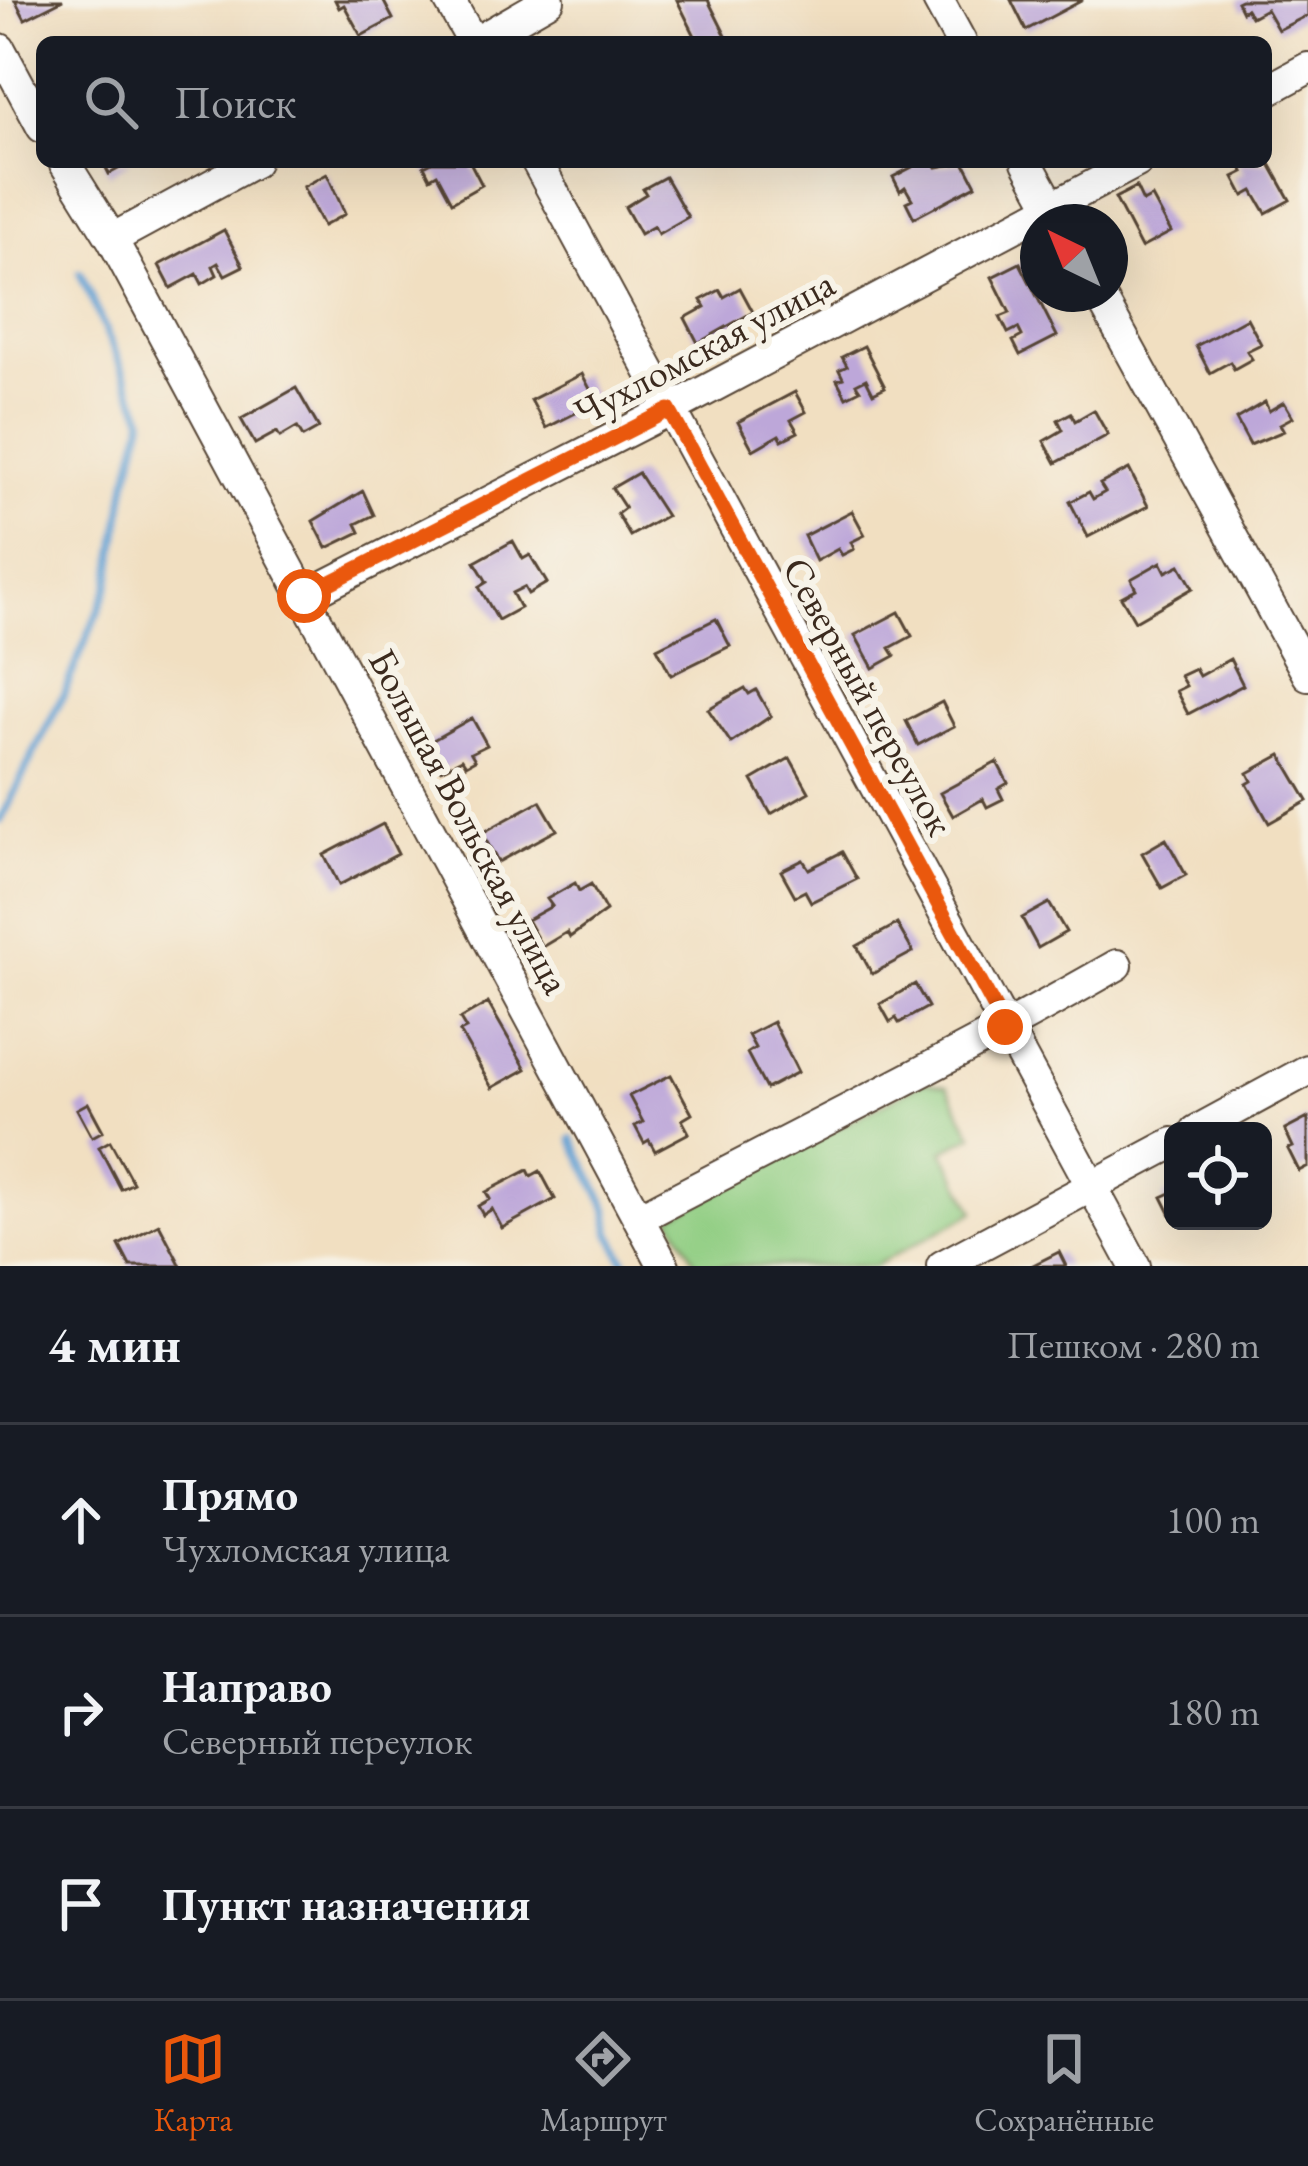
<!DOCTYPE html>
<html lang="ru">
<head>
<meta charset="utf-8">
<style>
  :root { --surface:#171b24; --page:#242831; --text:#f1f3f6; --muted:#9ea1a6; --line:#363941; --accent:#ea580c }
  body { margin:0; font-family:"EB Garamond",serif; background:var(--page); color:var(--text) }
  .controls { position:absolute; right:36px; bottom:36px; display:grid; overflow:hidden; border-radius:18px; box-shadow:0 12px 48px #0002 }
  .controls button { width:108px; height:108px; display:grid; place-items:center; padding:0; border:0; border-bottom:3px solid var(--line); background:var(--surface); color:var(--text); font:60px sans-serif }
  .compass { position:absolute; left:1020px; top:204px; width:108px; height:108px; border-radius:50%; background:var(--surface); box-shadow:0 12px 48px #0002; rotate:317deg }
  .stop { position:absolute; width:36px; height:36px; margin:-27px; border:9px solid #ea580c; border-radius:50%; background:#fff }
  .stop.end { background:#ea580c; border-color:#fff; box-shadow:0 3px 12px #0008 }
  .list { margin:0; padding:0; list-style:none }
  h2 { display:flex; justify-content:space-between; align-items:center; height:156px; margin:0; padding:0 48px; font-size:51px }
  h2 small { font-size:39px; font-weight:400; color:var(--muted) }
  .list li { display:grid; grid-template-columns:78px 1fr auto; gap:36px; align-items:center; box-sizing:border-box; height:192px; padding:0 48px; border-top:3px solid var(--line) }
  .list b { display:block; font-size:45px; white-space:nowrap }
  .list p { margin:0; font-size:39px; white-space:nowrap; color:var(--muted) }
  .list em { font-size:39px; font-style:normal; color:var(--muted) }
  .icon { flex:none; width:66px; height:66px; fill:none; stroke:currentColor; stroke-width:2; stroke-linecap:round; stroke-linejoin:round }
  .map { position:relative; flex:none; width:1308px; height:1266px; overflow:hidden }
  .search { position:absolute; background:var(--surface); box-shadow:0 12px 48px #0002; left:36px; right:36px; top:36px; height:132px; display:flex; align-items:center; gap:30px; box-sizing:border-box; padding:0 42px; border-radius:18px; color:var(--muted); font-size:45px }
  .sheet { height:732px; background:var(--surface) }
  nav { display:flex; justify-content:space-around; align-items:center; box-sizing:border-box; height:168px; border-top:3px solid var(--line); background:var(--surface); font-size:33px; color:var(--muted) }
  nav a { display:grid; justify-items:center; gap:6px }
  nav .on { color:var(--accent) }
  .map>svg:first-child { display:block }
  .green { fill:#91ce83; stroke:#667c50; stroke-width:3 }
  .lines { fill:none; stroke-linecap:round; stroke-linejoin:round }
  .stream { stroke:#619fd2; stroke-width:8 }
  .building { fill:#bda7d9 }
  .minor-casing { stroke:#564536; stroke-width:34 }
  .minor { stroke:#fff; stroke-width:30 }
  .route { stroke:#ea580c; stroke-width:15 }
  .labels { text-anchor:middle; stroke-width:12; stroke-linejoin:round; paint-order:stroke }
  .street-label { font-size:39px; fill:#3b2a1e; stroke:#f7f3e8 }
</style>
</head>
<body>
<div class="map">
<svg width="1308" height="1266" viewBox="0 0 1308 1266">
  <rect width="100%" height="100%" fill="#f7f3e8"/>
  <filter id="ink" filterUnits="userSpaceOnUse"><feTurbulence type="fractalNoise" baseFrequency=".00833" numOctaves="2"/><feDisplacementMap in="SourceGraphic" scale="24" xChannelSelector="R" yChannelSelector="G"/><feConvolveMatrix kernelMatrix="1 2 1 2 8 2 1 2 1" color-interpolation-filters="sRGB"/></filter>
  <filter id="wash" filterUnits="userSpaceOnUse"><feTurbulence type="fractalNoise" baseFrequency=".004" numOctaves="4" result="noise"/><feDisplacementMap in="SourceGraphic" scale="48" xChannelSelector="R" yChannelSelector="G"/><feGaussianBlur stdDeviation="2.7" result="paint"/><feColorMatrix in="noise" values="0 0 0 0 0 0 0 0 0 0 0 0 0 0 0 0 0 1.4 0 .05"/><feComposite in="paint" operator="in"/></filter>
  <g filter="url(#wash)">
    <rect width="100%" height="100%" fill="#f1dfc1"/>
    <path class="green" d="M 924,1082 L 947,1086 L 973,1135 L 943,1151 L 975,1212 L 874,1266 L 697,1266 L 671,1217 Z"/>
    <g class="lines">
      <path class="stream" d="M 0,821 L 64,693 L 109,585 L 127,482 L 144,418 L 80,273
        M 572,1139 L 608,1210 L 610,1232 L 627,1266"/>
    </g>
    <g id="blocks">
      <path class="building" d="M 15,0 L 63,0 L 25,19 Z
        M 335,0 L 383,0 L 393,19 L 361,36 L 344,5 L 339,8 Z
        M 677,0 L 708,0 L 729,42 L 698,42 Z
        M 1011,0 L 1083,0 L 1026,30 Z
        M 1241,0 L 1308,0 L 1308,15 L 1278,30 L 1266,9 L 1251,17 L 1246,9 L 1242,12 L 1237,2 Z
        M 103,162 L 131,162 L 109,174 Z
        M 432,162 L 470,162 L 482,185 L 452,202 L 437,174 L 430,178 L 424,166 Z
        M 922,162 L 934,162 L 937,167 L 964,162 L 976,185 L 914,218 L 906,202 L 912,199 L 905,187 L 900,191 L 893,177 Z
        M 1238,162 L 1269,162 L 1290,200 L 1266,213 L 1253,191 L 1244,196 L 1234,177 L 1244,172 Z
        M 327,174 L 345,214 L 323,226 L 303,187 Z
        M 665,177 L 688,217 L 658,234 L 654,226 L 640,234 L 625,207 L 646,194 L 643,189 Z
        M 1136,187 L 1143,202 L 1152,197 L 1171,232 L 1141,248 L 1115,198 Z
        M 224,230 L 243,266 L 225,275 L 218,263 L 213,266 L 217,275 L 202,284 L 197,274 L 171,288 L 159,265 Z
        M 1020,263 L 1057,336 L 1020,355 L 1013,341 L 1022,336 L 1018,328 L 1008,333 L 1000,317 L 1010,313 L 992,277 Z
        M 740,288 L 753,312 L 698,343 L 685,318 L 705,307 L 701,300 L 720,290 L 724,297 Z
        M 1247,318 L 1261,344 L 1247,351 L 1252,359 L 1234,369 L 1230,362 L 1210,373 L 1196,346 Z
        M 864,346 L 885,387 L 873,393 L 866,379 L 856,384 L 860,390 L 846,397 L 837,380 L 843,378 L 839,370 L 847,366 L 842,357 Z
        M 582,374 L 597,402 L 546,428 L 531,400 Z
        M 296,388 L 319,428 L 303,437 L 297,427 L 280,437 L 277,432 L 255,444 L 241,419 Z
        M 795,392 L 806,412 L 791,420 L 798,432 L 782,440 L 779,435 L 753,450 L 738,422 Z
        M 1265,402 L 1269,411 L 1284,402 L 1293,417 L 1280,424 L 1284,431 L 1250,445 L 1236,419 Z
        M 1094,410 L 1108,435 L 1056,463 L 1044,441 L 1063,430 L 1058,420 L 1071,413 L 1075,421 Z
        M 1129,469 L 1148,506 L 1088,537 L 1070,502 L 1089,492 L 1093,499 L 1105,492 L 1100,484 Z
        M 638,473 L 666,516 L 630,536 L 617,514 L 625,508 L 612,488 Z
        M 363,491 L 374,515 L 356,524 L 360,532 L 327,548 L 313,521 Z
        M 852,511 L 865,535 L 851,542 L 854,549 L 842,555 L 838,549 L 816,561 L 804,536 Z
        M 513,541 L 523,559 L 530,555 L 547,583 L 528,594 L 524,587 L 512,593 L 520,608 L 498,620 L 479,587 L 487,582 L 475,562 Z
        M 1161,562 L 1166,572 L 1180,565 L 1193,588 L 1135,621 L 1121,597 L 1136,589 L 1131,579 Z
        M 899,612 L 912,636 L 890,648 L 895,656 L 873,668 L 855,635 Z
        M 716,619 L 730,646 L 671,675 L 657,648 Z
        M 1230,659 L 1243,685 L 1188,714 L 1176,691 L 1186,686 L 1180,676 L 1195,669 L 1199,676 Z
        M 745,688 L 749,694 L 756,690 L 771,716 L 731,743 L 708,709 Z
        M 942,702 L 954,726 L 918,745 L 906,721 Z
        M 472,718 L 487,745 L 471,753 L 475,760 L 466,765 L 462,759 L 441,770 L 426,744 Z
        M 1281,755 L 1308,801 L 1269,823 L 1247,784 L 1252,781 L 1248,773 Z
        M 790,758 L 809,792 L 771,814 L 752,780 Z
        M 997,762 L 1008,783 L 998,789 L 1003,799 L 987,807 L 983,799 L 953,816 L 940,793 Z
        M 540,801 L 557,830 L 498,862 L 482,833 Z
        M 383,824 L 398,854 L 339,885 L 324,855 Z
        M 1166,839 L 1186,875 L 1162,888 L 1142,853 Z
        M 842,852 L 857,879 L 811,902 L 805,891 L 795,896 L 781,871 L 803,860 L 809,869 Z
        M 575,883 L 579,891 L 591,884 L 606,911 L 570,937 L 567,932 L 542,947 L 527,920 L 552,906 L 547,899 Z
        M 1049,903 L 1066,932 L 1038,948 L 1022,918 Z
        M 897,924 L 913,952 L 872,974 L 857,946 Z
        M 915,984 L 928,1007 L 899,1023 L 896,1018 L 890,1022 L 880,1004 Z
        M 488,1003 L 526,1069 L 492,1088 L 460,1032 L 466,1029 L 460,1019 Z
        M 773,1022 L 798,1072 L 766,1089 L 747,1053 L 755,1048 L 748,1035 Z
        M 671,1075 L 692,1114 L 682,1120 L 689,1133 L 655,1151 L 649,1140 L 644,1143 L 635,1126 L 643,1122 L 629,1096 Z
        M 88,1103 L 103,1131 L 92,1137 L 77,1109 Z
        M 1308,1118 L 1308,1166 L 1299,1171 L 1288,1149 L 1293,1147 L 1285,1130 Z
        M 110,1141 L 133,1183 L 121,1189 L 99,1147 Z
        M 528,1170 L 531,1176 L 540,1171 L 555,1199 L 502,1228 L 492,1209 L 483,1215 L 478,1206 L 490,1199 L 486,1192 Z
        M 1173,1192 L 1173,1219 L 1162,1197 Z
        M 159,1224 L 181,1266 L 130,1266 L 119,1245 Z
        M 1059,1252 L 1066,1266 L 1031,1266 Z"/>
    </g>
  </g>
  <g filter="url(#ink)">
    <use href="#blocks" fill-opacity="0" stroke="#564536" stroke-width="3"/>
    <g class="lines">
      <defs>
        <path id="minor" d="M 449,0 L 473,42
          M 938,0 L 961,42
          M 476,42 L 549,0
          M 0,49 L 42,127
          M 1266,91 L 1308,68
          M 64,162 L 112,239 L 664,1266
          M 537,162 L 1135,1266
          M 1027,162 L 1060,222
          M 112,239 L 254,162
          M 1099,294 L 1308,675
          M 305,596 L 669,410 L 1137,162
          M 1196,1131 L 1308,1070
          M 639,1218 C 798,1134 961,1055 1117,965
          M 942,1266 L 1173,1143"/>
      </defs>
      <use href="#minor" class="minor-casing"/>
      <use href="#minor" class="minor"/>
    </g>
  </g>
  <g class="lines" filter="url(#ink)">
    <path class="route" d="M 304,596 L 669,410 L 1005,1027"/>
  </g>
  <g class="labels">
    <g class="street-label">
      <text transform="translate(704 347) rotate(-28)" y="14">Чухломская улица</text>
      <text transform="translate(869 696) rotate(61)" y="14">Северный переулок</text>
      <text transform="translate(470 821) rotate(62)" y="14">Большая Вольская улица</text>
    </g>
  </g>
</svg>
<div class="controls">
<button><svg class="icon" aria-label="locate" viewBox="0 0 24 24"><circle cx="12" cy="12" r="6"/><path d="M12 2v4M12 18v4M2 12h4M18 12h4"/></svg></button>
</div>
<svg class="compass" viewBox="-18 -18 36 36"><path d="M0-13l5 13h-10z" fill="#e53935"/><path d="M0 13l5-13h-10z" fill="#9ea1a6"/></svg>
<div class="stop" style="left:304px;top:596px"></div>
<div class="stop end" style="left:1005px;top:1027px"></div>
<div class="search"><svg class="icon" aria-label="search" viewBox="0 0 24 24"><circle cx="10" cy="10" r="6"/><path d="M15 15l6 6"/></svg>Поиск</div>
</div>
<section class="sheet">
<h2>4 мин<small>Пешком · 280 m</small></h2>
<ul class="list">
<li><svg class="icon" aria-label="ahead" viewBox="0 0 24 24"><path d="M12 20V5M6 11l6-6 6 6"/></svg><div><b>Прямо</b><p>Чухломская улица</p></div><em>100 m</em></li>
<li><svg class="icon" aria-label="right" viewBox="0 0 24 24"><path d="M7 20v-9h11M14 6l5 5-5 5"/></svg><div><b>Направо</b><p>Северный переулок</p></div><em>180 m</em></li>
<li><svg class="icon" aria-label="arrive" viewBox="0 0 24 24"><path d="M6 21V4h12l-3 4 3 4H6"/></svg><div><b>Пункт назначения</b></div></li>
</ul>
</section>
<nav>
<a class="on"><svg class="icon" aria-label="map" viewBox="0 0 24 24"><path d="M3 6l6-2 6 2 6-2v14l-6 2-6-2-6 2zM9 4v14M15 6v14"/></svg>Карта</a>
<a><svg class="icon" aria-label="directions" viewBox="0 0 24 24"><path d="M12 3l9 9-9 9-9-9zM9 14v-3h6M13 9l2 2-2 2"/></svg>Маршрут</a>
<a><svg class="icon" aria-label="saved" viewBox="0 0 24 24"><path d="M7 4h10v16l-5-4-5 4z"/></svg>Сохранённые</a>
</nav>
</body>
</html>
